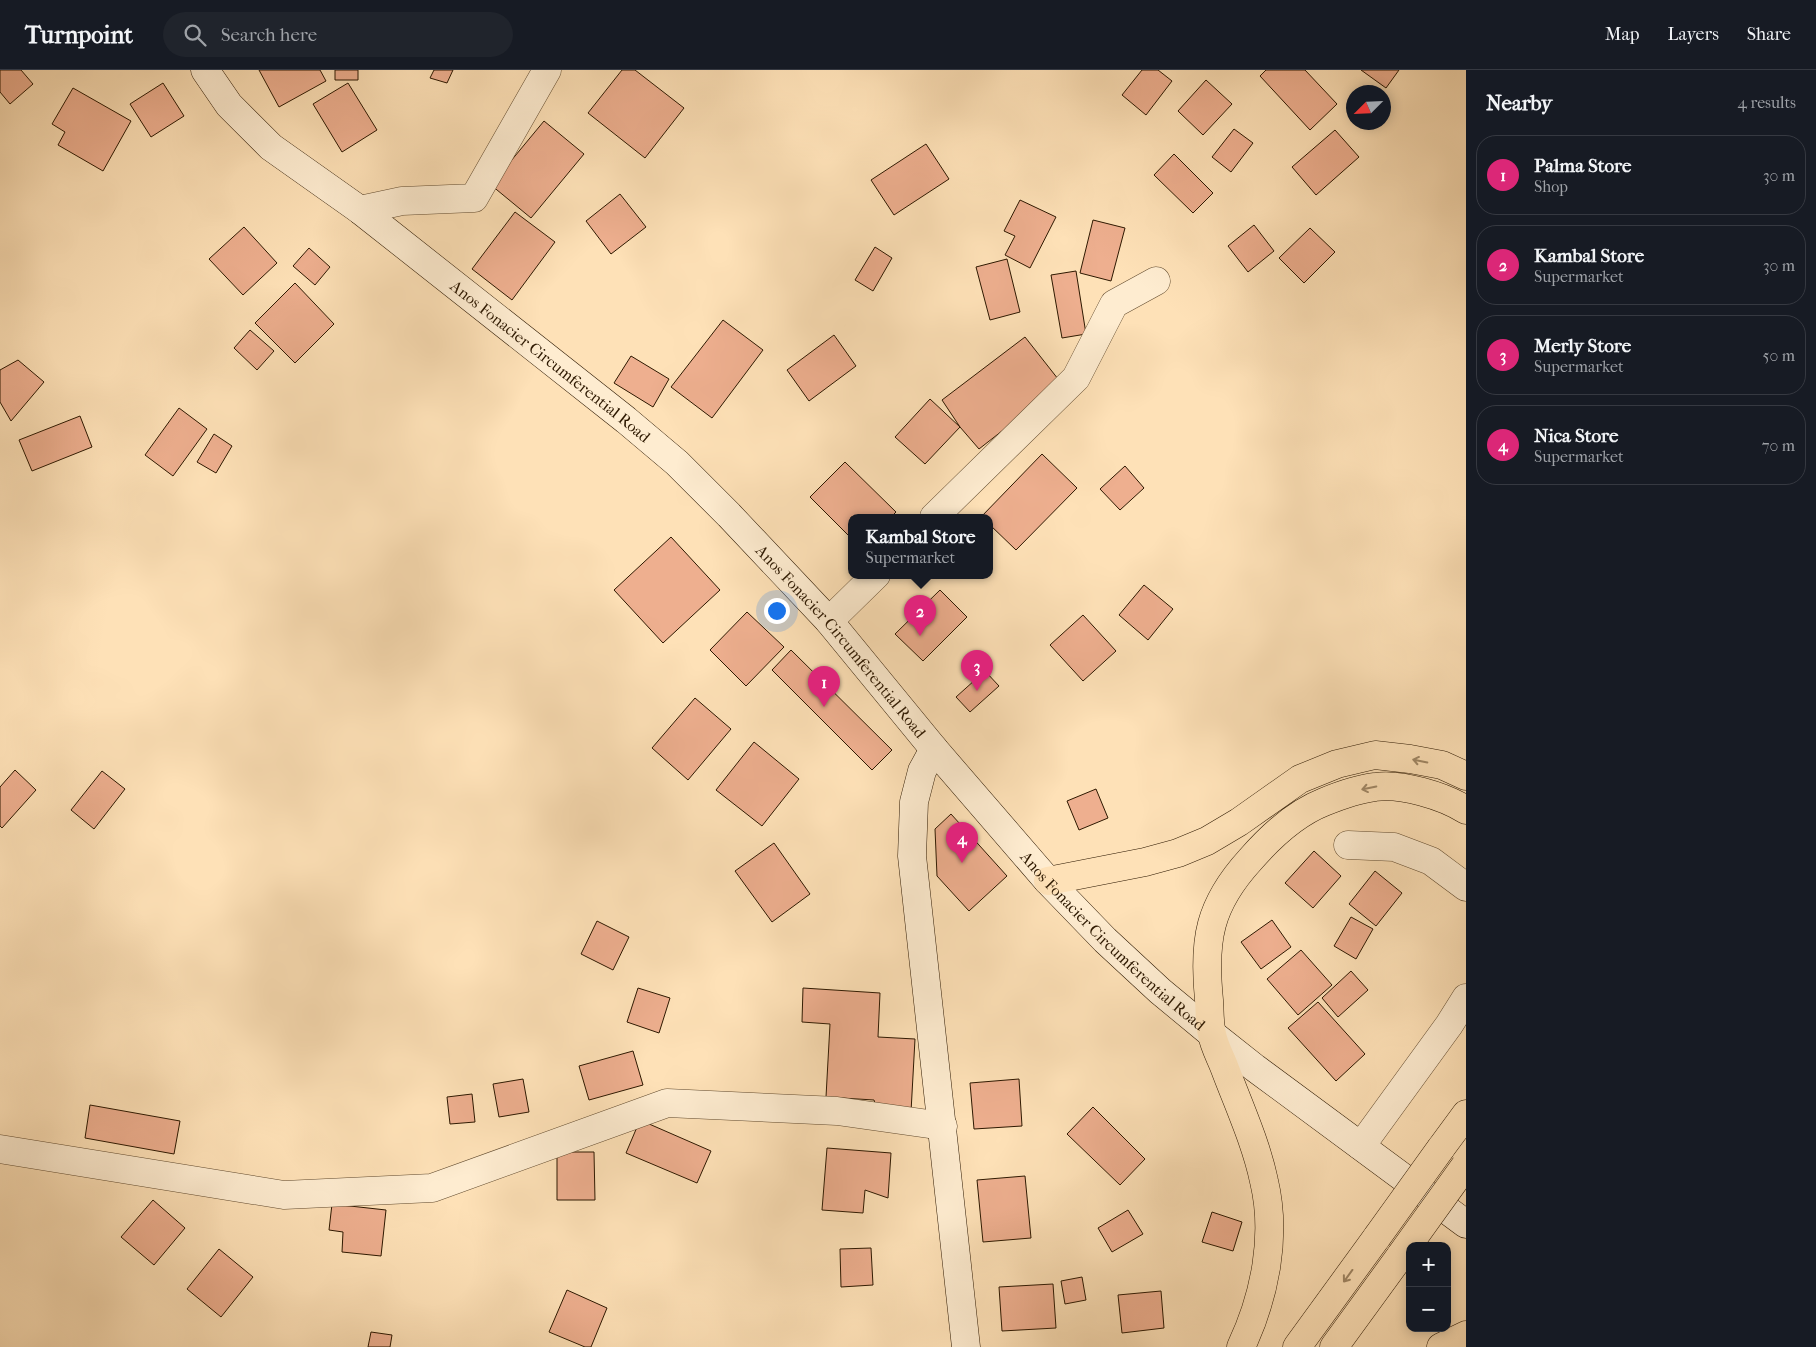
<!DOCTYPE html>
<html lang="en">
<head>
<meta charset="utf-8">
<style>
  :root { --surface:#171b24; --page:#20242c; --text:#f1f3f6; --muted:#9ea1a6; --line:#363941; --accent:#db2777 }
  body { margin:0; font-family:"IM FELL French Canon",serif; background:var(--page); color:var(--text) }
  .controls { position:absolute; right:15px; bottom:15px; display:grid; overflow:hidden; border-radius:10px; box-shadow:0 2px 12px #0003 }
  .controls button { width:45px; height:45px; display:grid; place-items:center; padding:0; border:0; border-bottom:1px solid var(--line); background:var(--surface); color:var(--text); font:25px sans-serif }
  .compass { position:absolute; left:1346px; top:15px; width:45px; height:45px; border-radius:50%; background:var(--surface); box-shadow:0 2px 12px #0003; rotate:246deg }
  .you { position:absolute; left:776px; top:540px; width:18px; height:18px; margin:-12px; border:4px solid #fff; border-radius:50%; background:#1a73e8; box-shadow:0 0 0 8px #1a73e833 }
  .badge { display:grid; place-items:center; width:32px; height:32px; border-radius:50%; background:var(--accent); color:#fff; font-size:16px; font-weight:700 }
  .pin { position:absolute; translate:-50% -41px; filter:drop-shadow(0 1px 2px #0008) }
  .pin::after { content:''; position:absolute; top:26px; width:18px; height:15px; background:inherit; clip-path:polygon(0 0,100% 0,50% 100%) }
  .popup { position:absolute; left:848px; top:444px; width:145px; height:65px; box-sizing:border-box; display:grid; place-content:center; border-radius:10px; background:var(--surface); filter:drop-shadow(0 1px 4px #0005); font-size:16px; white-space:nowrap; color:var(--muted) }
  .popup b { font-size:19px; color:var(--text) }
  .popup::after { content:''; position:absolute; left:50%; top:100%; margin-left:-10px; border:10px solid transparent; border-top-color:var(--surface) }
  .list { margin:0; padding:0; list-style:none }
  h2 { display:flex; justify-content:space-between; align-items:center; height:65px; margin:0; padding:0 20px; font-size:21px }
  h2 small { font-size:16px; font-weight:400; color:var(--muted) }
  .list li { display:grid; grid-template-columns:32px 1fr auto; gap:15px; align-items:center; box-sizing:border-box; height:80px; margin:0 10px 10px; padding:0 10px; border:1px solid var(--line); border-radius:20px }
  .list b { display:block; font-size:19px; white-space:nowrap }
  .list p { margin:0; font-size:16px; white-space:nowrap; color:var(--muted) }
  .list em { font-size:16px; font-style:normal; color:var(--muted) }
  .icon { flex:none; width:28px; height:28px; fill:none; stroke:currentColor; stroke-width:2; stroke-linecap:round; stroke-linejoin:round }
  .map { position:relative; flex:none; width:1466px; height:1277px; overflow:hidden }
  header { display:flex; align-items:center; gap:30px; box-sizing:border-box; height:70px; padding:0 25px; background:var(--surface); border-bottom:1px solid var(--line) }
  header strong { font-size:24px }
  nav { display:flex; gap:28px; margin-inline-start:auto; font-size:18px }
  .search { width:350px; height:45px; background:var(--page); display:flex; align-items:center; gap:12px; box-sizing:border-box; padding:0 18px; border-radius:28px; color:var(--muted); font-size:19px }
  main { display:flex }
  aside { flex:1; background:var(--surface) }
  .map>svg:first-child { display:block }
  .building { fill:#eeaf8f; stroke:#2d1800 }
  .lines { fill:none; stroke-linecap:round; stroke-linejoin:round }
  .street-casing { stroke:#614a2e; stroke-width:29 }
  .secondary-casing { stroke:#2d1800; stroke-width:29 }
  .primary-casing { stroke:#2d1800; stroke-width:29 }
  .street { stroke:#feecd0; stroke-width:28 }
  .secondary { stroke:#feecd0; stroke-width:28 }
  .primary { stroke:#fee1b7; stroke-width:28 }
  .primary-bridge-casing { stroke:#2d1800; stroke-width:29; stroke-linecap:butt }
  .primary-bridge { stroke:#fee1b7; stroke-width:28 }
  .oneway { stroke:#a08765 }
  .labels { text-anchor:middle; stroke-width:4; stroke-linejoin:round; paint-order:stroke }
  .street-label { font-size:16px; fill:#2d1800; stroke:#feecd0 }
</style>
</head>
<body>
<header>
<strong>Turnpoint</strong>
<div class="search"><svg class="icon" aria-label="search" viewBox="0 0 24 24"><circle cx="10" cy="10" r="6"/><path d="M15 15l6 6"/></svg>Search here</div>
<nav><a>Map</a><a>Layers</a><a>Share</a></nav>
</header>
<main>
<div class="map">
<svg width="1466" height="1277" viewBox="0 0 1466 1277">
  <rect width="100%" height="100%" fill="#fee1b7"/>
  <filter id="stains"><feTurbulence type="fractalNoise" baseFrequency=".004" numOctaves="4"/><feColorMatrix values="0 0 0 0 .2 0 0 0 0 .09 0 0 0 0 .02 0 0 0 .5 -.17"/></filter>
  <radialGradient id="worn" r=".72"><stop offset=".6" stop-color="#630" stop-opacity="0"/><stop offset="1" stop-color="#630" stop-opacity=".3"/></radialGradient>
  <path class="building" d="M 0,0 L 21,0 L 33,14 L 10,34 L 0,22 Z
    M 259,0 L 320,0 L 326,11 L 279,37 Z
    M 335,0 L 358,0 L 358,10 L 335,10 Z
    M 434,0 L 453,0 L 447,13 L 430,8 Z
    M 622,0 L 635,0 L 684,38 L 645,88 L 588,43 Z
    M 1142,0 L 1158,0 L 1172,11 L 1146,45 L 1122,25 Z
    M 1266,0 L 1305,0 L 1337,34 L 1310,60 L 1260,6 Z
    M 1361,0 L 1399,0 L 1386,18 Z
    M 1206,10 L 1232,34 L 1203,65 L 1178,41 Z
    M 163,13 L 184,46 L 151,67 L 130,34 Z
    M 348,13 L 377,60 L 342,82 L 313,34 Z
    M 73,18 L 131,51 L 103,101 L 58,75 L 65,62 L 52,54 Z
    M 544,51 L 584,84 L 531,148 L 491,115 Z
    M 1234,59 L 1253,73 L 1231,102 L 1212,87 Z
    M 1335,60 L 1359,87 L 1316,125 L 1292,97 Z
    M 926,74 L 949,109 L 894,145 L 871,110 Z
    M 1174,84 L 1213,123 L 1193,143 L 1154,105 Z
    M 620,124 L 646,157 L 611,184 L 586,151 Z
    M 1020,130 L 1056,147 L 1030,198 L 1005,185 L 1015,166 L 1004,161 Z
    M 515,142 L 555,172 L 512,230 L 472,199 Z
    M 1093,150 L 1125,158 L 1111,211 L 1080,203 Z
    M 1254,155 L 1274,181 L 1248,202 L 1228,176 Z
    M 244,157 L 277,193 L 243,225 L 209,189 Z
    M 1310,158 L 1335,182 L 1304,213 L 1279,188 Z
    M 875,177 L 892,188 L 873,221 L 855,210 Z
    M 309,178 L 330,197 L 315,215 L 293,196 Z
    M 1007,189 L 1020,242 L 990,250 L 976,197 Z
    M 1076,201 L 1086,264 L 1062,268 L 1051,205 Z
    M 295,213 L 334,254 L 295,293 L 255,253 Z
    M 723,250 L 763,280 L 712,348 L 671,317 Z
    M 250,260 L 274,281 L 257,300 L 234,278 Z
    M 834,265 L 856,296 L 809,331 L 787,300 Z
    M 1025,267 L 1062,314 L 979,379 L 960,357 L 942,330 Z
    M 631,286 L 669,309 L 653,337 L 614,313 Z
    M 18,290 L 44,312 L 11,351 L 0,332 L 0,300 Z
    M 930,329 L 960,357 L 925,394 L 895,367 Z
    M 179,338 L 207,359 L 173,406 L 145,385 Z
    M 80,346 L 92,377 L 32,401 L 19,370 Z
    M 214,364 L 232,376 L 216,403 L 197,392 Z
    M 1042,384 L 1077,418 L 1016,480 L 989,454 L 989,447 L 981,447 Z
    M 845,392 L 896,442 L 891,447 L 851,447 L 851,468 L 810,427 Z
    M 1125,396 L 1144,418 L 1120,440 L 1100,419 Z
    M 671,467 L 720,520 L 663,573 L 614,520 Z
    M 1144,515 L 1173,539 L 1148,570 L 1119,545 Z
    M 940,520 L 967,547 L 923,591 L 895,564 Z
    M 747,542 L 784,577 L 746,616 L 710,580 Z
    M 1083,545 L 1116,581 L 1083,611 L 1050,575 Z
    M 791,580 L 892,680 L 872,700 L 772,600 Z
    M 985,601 L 999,616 L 970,642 L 956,627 Z
    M 695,628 L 731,659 L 688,710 L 652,678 Z
    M 754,672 L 799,709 L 762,756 L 716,720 Z
    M 15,700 L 36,720 L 2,758 L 0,756 L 0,717 Z
    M 102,701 L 125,719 L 94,759 L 71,740 Z
    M 1096,719 L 1108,748 L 1079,760 L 1067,731 Z
    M 951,744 L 1007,806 L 969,841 L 937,806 L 935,759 Z
    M 774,773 L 810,824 L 772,852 L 735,801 Z
    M 1314,781 L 1341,806 L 1313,838 L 1285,813 Z
    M 1375,801 L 1402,823 L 1376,856 L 1349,834 Z
    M 1351,847 L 1373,859 L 1356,889 L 1334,876 Z
    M 1272,850 L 1291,877 L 1261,899 L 1241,872 Z
    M 597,851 L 629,867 L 613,900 L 581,884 Z
    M 1301,880 L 1332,915 L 1298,945 L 1267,909 Z
    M 1351,901 L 1368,920 L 1338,947 L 1322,928 Z
    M 638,918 L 670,928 L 659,963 L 627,952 Z
    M 803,918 L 880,923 L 878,967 L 915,969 L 911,1042 L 877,1040 L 874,1030 L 826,1027 L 830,954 L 802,952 Z
    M 1318,932 L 1365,984 L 1336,1011 L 1288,958 Z
    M 633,981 L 643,1015 L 589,1030 L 579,996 Z
    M 523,1009 L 529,1042 L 499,1047 L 493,1014 Z
    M 1019,1009 L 1022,1056 L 974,1059 L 970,1013 Z
    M 472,1024 L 475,1052 L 450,1054 L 447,1027 Z
    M 90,1035 L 180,1051 L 174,1084 L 85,1068 Z
    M 1093,1037 L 1145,1089 L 1120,1115 L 1067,1064 Z
    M 640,1050 L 711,1081 L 697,1113 L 626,1083 Z
    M 827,1078 L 891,1083 L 888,1128 L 865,1120 L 863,1143 L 822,1140 Z
    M 557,1082 L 594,1082 L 595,1130 L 557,1130 Z
    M 1025,1106 L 1031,1168 L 983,1172 L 977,1110 Z
    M 153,1130 L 185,1158 L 154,1195 L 121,1167 Z
    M 332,1134 L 386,1140 L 381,1186 L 342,1182 L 343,1162 L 329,1160 Z
    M 1128,1140 L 1143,1164 L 1112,1182 L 1098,1158 Z
    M 1212,1142 L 1242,1152 L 1233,1181 L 1202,1172 Z
    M 871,1178 L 873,1215 L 841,1217 L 840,1179 Z
    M 219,1179 L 253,1207 L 221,1247 L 187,1219 Z
    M 1082,1207 L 1086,1230 L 1065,1234 L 1061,1211 Z
    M 1053,1214 L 1056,1258 L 1002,1261 L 999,1217 Z
    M 567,1220 L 607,1238 L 591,1277 L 585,1277 L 549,1262 Z
    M 1161,1221 L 1164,1258 L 1122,1263 L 1118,1225 Z
    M 371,1262 L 392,1265 L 390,1277 L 368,1277 Z"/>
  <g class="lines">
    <defs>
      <path id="street" d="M 360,140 L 402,131 L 474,128 L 547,0
        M 934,447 L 1076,308 L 1114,234 L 1156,211
        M 829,551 L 876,505
        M 1348,775 L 1394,777 L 1431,791 L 1466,817
        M 1361,1076 L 1449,955 L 1466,928
        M 0,1079 L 284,1125 L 432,1118 L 667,1033 L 837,1041 L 943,1056"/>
      <g id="secondary">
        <path id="s1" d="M 205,0 L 229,35 L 271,77 L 360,140 L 626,350 L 677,393 L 729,445 L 829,551 L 934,679 L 1048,811 L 1105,870 L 1160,921 L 1212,964 L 1255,998 L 1466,1154"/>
        <path d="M 934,679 L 922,701 L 914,732 L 912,786 L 966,1277"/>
      </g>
      <path id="primary" d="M 1048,811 L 1145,792 L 1178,783 L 1207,771 L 1239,752 L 1300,709 L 1337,694 L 1375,685 L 1410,689 L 1442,695 L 1466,706
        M 1441,1078 L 1466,1044
        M 1241,1277 C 1265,1226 1277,1166 1264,1111 C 1256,1073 1239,1036 1225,999 C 1221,988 1214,976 1212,964 C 1209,953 1210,941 1209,930 C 1203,870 1209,835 1250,790 C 1270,767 1296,743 1324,732 C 1341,725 1357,719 1375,717 C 1401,713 1444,726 1466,740
        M 1297,1277 L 1377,1167
        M 1334,1277 L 1401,1185
        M 1441,1277 L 1466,1265"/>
    </defs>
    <use href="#street" class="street-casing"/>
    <use href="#secondary" class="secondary-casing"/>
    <use href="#primary" class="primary-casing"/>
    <use href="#street" class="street"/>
    <use href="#secondary" class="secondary"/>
    <use href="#primary" class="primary"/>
    <defs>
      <path id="primary-bridge" d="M 1377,1167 L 1441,1078
        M 1401,1185 L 1465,1096"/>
    </defs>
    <use href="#primary-bridge" class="primary-bridge-casing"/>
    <use href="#primary-bridge" class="primary-bridge"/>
  </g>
  <defs><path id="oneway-shaft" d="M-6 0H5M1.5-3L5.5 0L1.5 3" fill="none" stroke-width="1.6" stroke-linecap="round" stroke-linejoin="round" transform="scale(1.25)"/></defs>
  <g class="oneway">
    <use href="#oneway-shaft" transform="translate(1420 691) rotate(-168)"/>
    <use href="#oneway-shaft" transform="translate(1369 718) rotate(168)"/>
    <use href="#oneway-shaft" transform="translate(1348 1206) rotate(126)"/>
  </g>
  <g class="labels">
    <g class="street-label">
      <text dy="6" stroke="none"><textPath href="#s1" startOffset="454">Anos Fonacier Circumferential Road</textPath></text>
      <text dy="6" stroke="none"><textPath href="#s1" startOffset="859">Anos Fonacier Circumferential Road</textPath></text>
      <text dy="6" stroke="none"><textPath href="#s1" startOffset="1264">Anos Fonacier Circumferential Road</textPath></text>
    </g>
  </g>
  <rect width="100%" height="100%" filter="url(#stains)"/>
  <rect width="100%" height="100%" fill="url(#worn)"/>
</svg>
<div class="controls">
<button>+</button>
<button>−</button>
</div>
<svg class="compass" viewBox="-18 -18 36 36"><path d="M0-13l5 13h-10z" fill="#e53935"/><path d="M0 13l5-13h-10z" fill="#9ea1a6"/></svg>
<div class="you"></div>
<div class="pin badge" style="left:824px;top:637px">1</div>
<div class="pin badge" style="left:920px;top:566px">2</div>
<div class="popup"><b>Kambal Store</b>Supermarket</div>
<div class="pin badge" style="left:977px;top:621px">3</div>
<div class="pin badge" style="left:962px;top:793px">4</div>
</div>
<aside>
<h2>Nearby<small>4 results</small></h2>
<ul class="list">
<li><span class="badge">1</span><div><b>Palma Store</b><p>Shop</p></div><em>30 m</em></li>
<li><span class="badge">2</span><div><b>Kambal Store</b><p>Supermarket</p></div><em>30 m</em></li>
<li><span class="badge">3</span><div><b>Merly Store</b><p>Supermarket</p></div><em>50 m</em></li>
<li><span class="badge">4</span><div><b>Nica Store</b><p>Supermarket</p></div><em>70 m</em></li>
</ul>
</aside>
</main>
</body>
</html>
